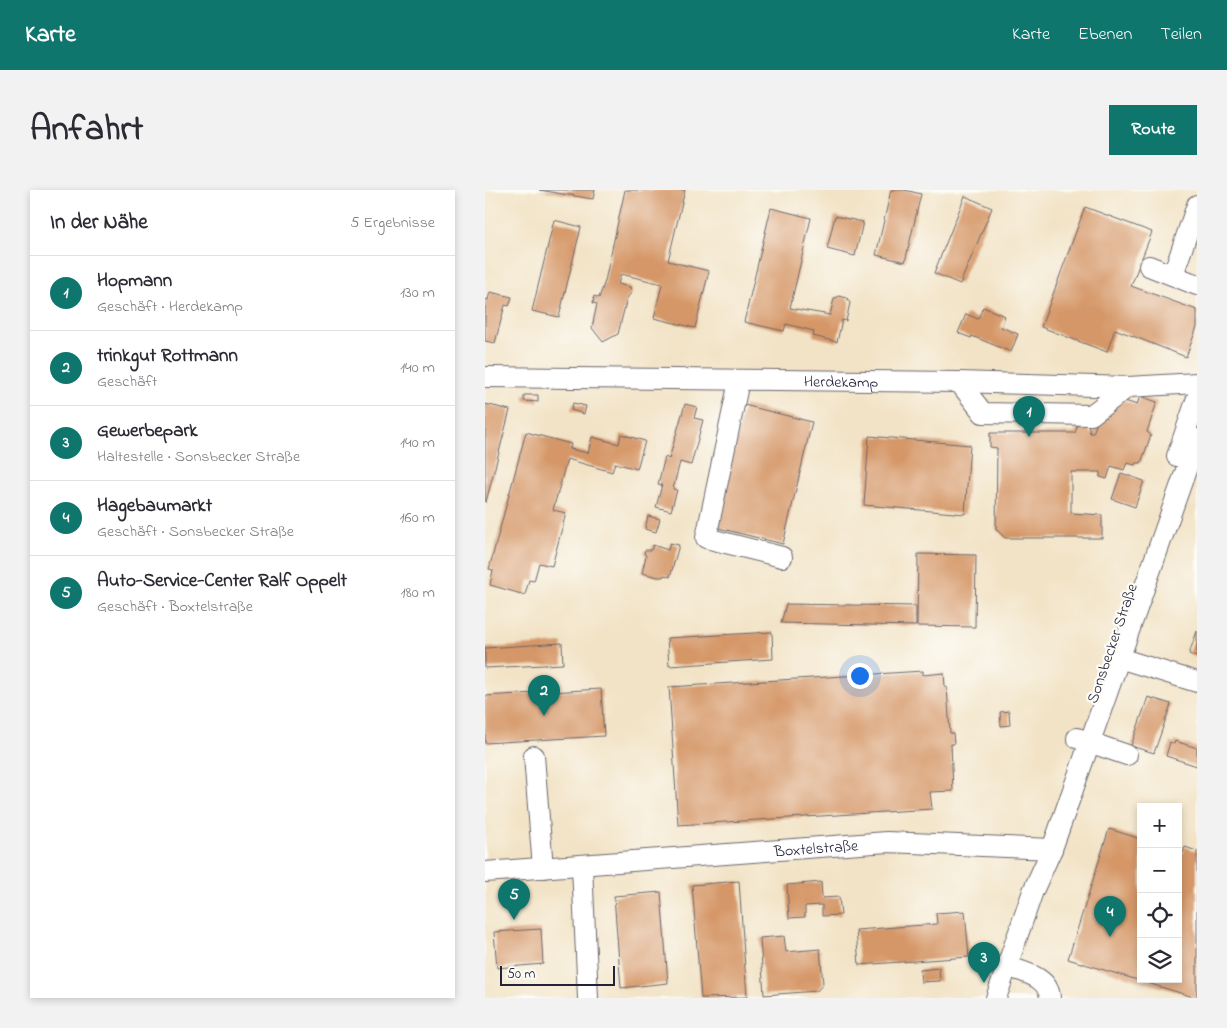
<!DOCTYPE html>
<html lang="de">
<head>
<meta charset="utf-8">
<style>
  :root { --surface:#fff; --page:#f2f2f3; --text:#2b2b33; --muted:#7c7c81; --line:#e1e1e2; --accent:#0f766e }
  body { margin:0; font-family:"Indie Flower",sans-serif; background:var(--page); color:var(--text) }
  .controls { position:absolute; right:15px; bottom:15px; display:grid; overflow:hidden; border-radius:0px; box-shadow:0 2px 8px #0003 }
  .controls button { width:45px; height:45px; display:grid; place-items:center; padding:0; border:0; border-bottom:1px solid var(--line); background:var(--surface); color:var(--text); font:25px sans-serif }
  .scale { position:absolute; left:15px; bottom:12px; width:115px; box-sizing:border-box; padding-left:5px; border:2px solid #22223b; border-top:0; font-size:14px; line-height:18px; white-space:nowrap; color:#22223b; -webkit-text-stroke:4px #fdfcf7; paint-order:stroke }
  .you { position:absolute; left:374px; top:485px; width:18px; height:18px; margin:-12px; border:4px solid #fff; border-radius:50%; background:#1a73e8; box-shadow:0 0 0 8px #1a73e833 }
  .badge { display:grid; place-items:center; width:32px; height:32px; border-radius:50%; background:var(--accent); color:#fff; font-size:16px; font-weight:700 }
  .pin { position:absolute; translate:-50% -41px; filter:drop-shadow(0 1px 2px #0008) }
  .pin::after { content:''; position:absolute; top:26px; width:18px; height:15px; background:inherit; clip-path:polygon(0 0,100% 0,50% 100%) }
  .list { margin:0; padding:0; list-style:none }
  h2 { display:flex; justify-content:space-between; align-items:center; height:65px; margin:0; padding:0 20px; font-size:21px }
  h2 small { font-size:16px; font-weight:400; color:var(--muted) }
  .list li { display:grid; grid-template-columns:32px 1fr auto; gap:15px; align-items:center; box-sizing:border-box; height:75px; padding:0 20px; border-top:1px solid var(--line) }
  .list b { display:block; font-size:19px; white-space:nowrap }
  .list p { margin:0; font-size:16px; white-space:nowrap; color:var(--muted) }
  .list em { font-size:16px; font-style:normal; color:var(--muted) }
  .icon { flex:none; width:28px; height:28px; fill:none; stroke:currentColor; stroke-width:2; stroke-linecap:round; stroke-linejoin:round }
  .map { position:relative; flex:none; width:712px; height:808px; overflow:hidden; border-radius:0px }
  header { display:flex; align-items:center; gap:30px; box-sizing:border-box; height:70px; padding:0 25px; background:var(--accent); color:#fff }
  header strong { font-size:24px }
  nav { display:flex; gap:28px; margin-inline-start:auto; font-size:18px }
  .intro { display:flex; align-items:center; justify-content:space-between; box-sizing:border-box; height:120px; padding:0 30px }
  h1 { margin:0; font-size:35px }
  .button { padding:12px 22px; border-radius:0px; background:var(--accent); color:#fff; font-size:18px; font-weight:700 }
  main { display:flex; gap:30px; padding:0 30px }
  aside { flex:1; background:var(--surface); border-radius:0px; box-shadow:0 2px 8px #0003 }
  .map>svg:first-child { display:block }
  .building { fill:#d59767 }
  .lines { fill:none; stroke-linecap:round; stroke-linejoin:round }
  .minor-casing { stroke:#6b666c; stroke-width:22 }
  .path { stroke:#6b666c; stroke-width:2.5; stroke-dasharray:1 4; stroke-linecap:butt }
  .minor { stroke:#fff; stroke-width:20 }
  .labels { text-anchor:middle; stroke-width:4.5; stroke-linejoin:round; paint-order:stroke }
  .street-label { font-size:16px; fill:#22223b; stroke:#fdfcf7 }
</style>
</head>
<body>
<header>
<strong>Karte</strong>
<nav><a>Karte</a><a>Ebenen</a><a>Teilen</a></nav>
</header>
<div class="intro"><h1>Anfahrt</h1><a class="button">Route</a></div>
<main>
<aside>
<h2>In der Nähe<small>5 Ergebnisse</small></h2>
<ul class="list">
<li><span class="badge">1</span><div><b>Hopmann</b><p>Geschäft · Herdekamp</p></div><em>130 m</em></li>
<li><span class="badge">2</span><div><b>trinkgut Rottmann</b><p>Geschäft</p></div><em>140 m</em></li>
<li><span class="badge">3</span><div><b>Gewerbepark</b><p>Haltestelle · Sonsbecker Straße</p></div><em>140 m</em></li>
<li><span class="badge">4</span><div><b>Hagebaumarkt</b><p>Geschäft · Sonsbecker Straße</p></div><em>160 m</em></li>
<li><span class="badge">5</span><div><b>Auto-Service-Center Ralf Oppelt</b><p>Geschäft · Boxtelstraße</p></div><em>180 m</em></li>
</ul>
</aside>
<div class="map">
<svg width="712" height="808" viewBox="0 0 712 808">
  <rect width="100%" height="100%" fill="#fdfcf7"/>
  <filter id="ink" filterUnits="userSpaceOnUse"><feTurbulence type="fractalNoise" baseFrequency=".02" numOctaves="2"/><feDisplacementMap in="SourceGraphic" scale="10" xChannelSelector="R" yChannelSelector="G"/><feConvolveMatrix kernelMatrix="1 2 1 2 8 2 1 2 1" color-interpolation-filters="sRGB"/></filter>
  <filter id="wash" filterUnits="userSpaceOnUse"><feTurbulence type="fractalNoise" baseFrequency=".0096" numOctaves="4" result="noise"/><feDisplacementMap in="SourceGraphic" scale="20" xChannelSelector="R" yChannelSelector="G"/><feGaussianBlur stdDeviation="1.12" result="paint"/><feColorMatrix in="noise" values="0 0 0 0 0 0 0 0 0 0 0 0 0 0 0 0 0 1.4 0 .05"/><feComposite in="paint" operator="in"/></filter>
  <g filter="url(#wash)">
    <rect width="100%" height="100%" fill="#f2e3c6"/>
    <g id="blocks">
      <path class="building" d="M 54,0 L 110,0 L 108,9 Z
        M 140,0 L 200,0 L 183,71 L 224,81 L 210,138 L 169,128 L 177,94 L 136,84 L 133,94 L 145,97 L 147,102 L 142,108 L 133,144 L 118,152 L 107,138 L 112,114 L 108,113 L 109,106 L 114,108 L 120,91 Z
        M 406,0 L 420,0 L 436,4 L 420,72 L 391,65 Z
        M 480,6 L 507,18 L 475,94 L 449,83 Z
        M 600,17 L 667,42 L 646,96 L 712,120 L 712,137 L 701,167 L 630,139 L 622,162 L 556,137 Z
        M 286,18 L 326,28 L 305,118 L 345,125 L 349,109 L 354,106 L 362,108 L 365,113 L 361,131 L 357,130 L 352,152 L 328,146 L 329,141 L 301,134 L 299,141 L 259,132 Z
        M 350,26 L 378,32 L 370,66 L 342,59 Z
        M 69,30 L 96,37 L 74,127 L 47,121 Z
        M 5,102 L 27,107 L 24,116 L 20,115 L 10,153 L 0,151 L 0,109 L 3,110 Z
        M 498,117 L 520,126 L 516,137 L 533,144 L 526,162 L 487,146 L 486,148 L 473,143 L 481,124 L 493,129 Z
        M 39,205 L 53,205 L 53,212 L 39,211 Z
        M 655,206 L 672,212 L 662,242 L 666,245 L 656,273 L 651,273 L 650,275 L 642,273 L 639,280 L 626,276 L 622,289 L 615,287 L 615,282 L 586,282 L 586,323 L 617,325 L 617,348 L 520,348 L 511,339 L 512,258 L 505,257 L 505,243 L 590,243 L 593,234 L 603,234 L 605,243 L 608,243 L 616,222 L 640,211 L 652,215 Z
        M 88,213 L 101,216 L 99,224 L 86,220 Z
        M 0,214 L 25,220 L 1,312 L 0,312 Z
        M 200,214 L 212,217 L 209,228 L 218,230 L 206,275 L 195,272 L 188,299 L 192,300 L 186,321 L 171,317 L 177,295 L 173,294 L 180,267 L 184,269 Z
        M 259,215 L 327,232 L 298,354 L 229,337 Z
        M 41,242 L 86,254 L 85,259 L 103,263 L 107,247 L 134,254 L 136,244 L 160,251 L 152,279 L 130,273 L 127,282 L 82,269 L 68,320 L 81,323 L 67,376 L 54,373 L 49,391 L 44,390 L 40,405 L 5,395 L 8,380 L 4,379 Z
        M 384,246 L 485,255 L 480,324 L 379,315 Z
        M 636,283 L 659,291 L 650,317 L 627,309 Z
        M 163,326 L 175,329 L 171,342 L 160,339 Z
        M 185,353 L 194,355 L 185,387 L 179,385 L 178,387 L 173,387 L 157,383 L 161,366 L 159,363 L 160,360 L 166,360 L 168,355 L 183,360 Z
        M 433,364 L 491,365 L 490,437 L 432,436 Z
        M 301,414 L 431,416 L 431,436 L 296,433 Z
        M 712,441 L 712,467 L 704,464 Z
        M 287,442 L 288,469 L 184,476 L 182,448 Z
        M 77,453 L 78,474 L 0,478 L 0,458 Z
        M 438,481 L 438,485 L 459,483 L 460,497 L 462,497 L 465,543 L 468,543 L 469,554 L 466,554 L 468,601 L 445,602 L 447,619 L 193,635 L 184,497 Z
        M 116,499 L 119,546 L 0,553 L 0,506 Z
        M 663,507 L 686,514 L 669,563 L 646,556 Z
        M 524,521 L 525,535 L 516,536 L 515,522 Z
        M 690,551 L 712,558 L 712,576 L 681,566 L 685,552 L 689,554 Z
        M 624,639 L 656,649 L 656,789 L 693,789 L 693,661 L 698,663 L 700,657 L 712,661 L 712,808 L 583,769 Z
        M 254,691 L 262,807 L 216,808 L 207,695 Z
        M 336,692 L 337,708 L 354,707 L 356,725 L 337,726 L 337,715 L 320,716 L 320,727 L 304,728 L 302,695 Z
        M 176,702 L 183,793 L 136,798 L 129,706 Z
        M 480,721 L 484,767 L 374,775 L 371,740 L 452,734 L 451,723 Z
        M 56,739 L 58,774 L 12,778 L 9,742 Z
        M 299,746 L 301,762 L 335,759 L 338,794 L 332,801 L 279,805 L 275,748 Z
        M 454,778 L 455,791 L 436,792 L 435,780 Z"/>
    </g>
  </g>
  <g filter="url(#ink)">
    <use href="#blocks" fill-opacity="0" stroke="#6b666c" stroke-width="1"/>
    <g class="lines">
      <defs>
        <g id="minor">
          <path d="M 664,76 L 712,95"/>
          <path d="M 688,85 L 712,15"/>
          <path id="s1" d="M 0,187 L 474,192 L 643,197 L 712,193"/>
          <path d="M 254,191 L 221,348 L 297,367"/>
          <path d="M 474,192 L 498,223 L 606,225 L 643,197"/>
          <path d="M 692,266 L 712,208"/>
          <path d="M 634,468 L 712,492"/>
          <path d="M 592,548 L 642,565"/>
          <path d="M 49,566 L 58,678"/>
          <path d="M 97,676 L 103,808"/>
          <path id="s2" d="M 0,682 L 402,652 L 567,659"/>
          <path d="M 521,776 C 537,782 564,786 565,808"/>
          <path d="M 511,808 L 548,701 L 567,659 L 712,249"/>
        </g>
      </defs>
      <use href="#minor" class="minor-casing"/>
      <path class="path" d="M 591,736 L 593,736"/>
      <use href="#minor" class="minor"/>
    </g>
  </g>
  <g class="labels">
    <g class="street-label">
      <text dy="6" stroke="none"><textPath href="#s1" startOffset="356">Herdekamp</textPath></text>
      <text transform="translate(626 453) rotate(-71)" y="6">Sonsbecker Straße</text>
      <text dy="6" stroke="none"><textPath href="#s2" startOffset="332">Boxtelstraße</textPath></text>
    </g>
  </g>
</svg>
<div class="controls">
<button>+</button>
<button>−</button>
<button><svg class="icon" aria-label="locate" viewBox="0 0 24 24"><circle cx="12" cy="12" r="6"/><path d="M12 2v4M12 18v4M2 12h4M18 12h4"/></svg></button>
<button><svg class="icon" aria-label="layers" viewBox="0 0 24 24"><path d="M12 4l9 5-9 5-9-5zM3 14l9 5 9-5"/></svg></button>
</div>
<div class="scale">50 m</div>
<div class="you"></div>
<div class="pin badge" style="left:544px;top:247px">1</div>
<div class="pin badge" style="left:59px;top:526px">2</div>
<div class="pin badge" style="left:499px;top:793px">3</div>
<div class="pin badge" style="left:625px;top:747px">4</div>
<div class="pin badge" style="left:29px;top:730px">5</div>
</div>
</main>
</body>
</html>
